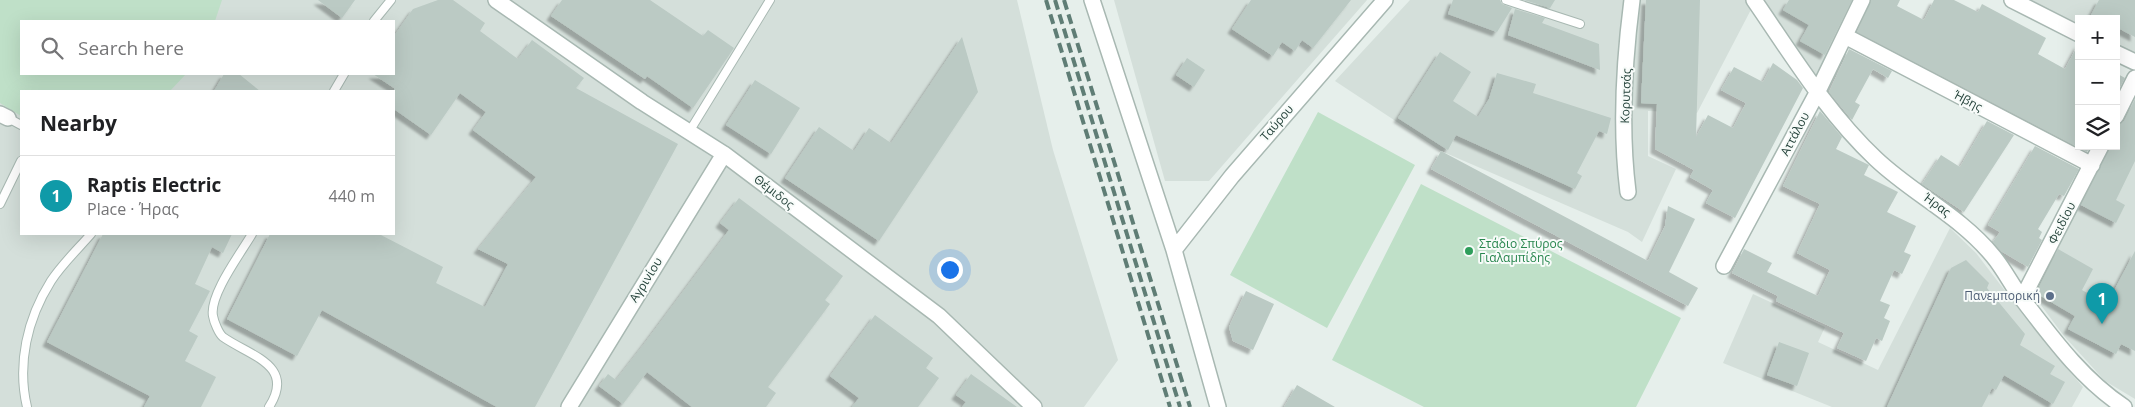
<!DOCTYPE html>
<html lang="en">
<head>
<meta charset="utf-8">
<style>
  :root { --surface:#fff; --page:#f6f6f6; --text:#202124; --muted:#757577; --line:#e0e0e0; --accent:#7f4e3f }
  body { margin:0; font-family:"Open Sans",sans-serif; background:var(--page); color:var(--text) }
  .controls { position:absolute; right:15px; top:15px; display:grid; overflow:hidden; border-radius:0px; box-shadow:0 5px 20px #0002 }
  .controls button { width:45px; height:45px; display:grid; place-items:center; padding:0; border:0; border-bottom:1px solid var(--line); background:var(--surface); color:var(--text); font:25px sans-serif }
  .you { position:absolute; left:949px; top:269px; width:18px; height:18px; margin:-12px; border:4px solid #fff; border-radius:50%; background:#1a73e8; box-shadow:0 0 0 8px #1a73e833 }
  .badge { display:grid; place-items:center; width:32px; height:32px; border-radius:50%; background:var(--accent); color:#fff; font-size:16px; font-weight:700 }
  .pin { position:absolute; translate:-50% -41px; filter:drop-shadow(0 1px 2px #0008) }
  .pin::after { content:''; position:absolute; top:26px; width:18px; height:15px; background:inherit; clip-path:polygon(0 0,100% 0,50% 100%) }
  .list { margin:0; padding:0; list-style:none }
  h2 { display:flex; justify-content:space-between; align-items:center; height:65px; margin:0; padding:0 20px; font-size:21px }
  h2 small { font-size:16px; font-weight:400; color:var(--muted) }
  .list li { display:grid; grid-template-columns:32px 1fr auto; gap:15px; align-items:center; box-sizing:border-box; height:80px; padding:0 20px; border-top:1px solid var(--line) }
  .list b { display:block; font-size:19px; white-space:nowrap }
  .list p { margin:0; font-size:16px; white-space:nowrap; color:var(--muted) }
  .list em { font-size:16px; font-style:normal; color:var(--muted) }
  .icon { flex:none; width:28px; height:28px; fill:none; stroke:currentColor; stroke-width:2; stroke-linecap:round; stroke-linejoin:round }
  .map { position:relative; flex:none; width:2135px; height:407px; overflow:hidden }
  .search { position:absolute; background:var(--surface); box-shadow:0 5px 20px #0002; left:20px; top:20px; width:375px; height:55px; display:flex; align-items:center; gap:12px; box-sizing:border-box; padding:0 18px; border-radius:0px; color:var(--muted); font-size:19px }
  .panel { position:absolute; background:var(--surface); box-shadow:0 5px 20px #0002; left:20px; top:90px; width:375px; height:145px; border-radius:0px }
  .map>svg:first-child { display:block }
  .built { fill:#d4dfda; fill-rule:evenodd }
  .green { fill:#bfe0c8 }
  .building { fill:#bbcac4; filter:url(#shadow) }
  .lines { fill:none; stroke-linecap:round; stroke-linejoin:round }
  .lane-casing { stroke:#a8b8b2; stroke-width:10 }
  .street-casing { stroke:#a8b8b2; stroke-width:18 }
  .lane { stroke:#fff; stroke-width:8 }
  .street { stroke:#fff; stroke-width:15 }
  .rail { stroke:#5f7d75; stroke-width:4; stroke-dasharray:10 5; stroke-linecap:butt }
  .leisure-dot { fill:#2e9e5b; stroke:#f7fbf9; stroke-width:2 }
  .service-dot { fill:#5c6f8a; stroke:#f7fbf9; stroke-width:2 }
  .labels { text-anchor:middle; stroke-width:4; stroke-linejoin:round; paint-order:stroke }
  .street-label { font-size:12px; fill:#24423a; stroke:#f7fbf9 }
  .leisure-label { font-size:12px; fill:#27864d; stroke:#f7fbf9; text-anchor:start }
  .service-label { font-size:12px; fill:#4e5e75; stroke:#f7fbf9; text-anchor:end }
</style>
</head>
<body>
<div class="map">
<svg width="2135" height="407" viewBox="0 0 2135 407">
  <defs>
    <filter id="shadow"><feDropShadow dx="-4.5" dy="4.5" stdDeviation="1" flood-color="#0004"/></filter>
  </defs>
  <rect width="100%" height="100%" fill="#e6efeb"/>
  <path class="built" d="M 0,0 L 1017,0 L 1053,150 L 1118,360 L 1084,407 L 0,407 ZM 21,21 L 394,21 L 394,74 L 21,74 ZM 21,91 L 394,91 L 394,234 L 21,234 Z
    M 1114,0 L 1367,0 L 1209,181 L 1165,181 Z
    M 1410,0 L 1756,0 L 1697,113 L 1648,111 L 1648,156 L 1676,169 L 1642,242 L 1628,232 L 1441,151 L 1335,81 Z
    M 1761,0 L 1855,0 L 1816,76 Z
    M 2021,0 L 2135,0 L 2135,57 L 2116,48 L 2116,19 L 2079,19 L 2079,29 Z
    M 2135,84 L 2135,399 L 2105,381 L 2064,336 L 2028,288 L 2101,146 L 2116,146 L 2116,118 Z
    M 1950,228 L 1976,253 L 2049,348 L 2083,387 L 2072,407 L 1832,407 L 1723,363 L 1753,294 L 1825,327 L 1818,342 L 1878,370 Z"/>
  <path class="green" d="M 0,0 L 222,0 L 215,21 L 21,21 L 21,74 L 186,74 L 170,91 L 21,91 L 21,116 L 0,103 Z
    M 1318,112 L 1415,165 L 1327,328 L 1230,275 Z
    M 1421,184 L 1681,318 L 1636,407 L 1424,407 L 1332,360 Z"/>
  <path class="building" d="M 318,0 L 355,0 L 342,18 Z
    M 438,0 L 453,0 L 485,23 L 480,31 L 518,59 L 532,40 L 584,78 L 576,88 L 678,144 L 535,407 L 497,407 L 322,310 L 297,356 L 227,319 L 270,234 L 379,234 L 443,267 L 436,283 L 485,307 L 508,264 L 478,249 L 536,177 L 473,130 L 486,112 L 460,93 L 431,135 L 394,109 L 394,88 L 373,74 L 394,74 L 394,36 L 413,9 Z
    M 562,0 L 650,0 L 703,36 L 708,30 L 734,48 L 693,108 L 647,76 L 645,79 L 551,16 Z
    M 1251,0 L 1351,0 L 1313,48 L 1302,40 L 1295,51 L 1282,42 L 1273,56 L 1232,29 Z
    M 1453,0 L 1500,0 L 1502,4 L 1512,8 L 1497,32 L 1448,14 Z
    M 1524,0 L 1555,0 L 1550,8 Z
    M 1646,0 L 1700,0 L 1696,137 L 1708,115 L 1733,128 L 1746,103 L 1721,90 L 1734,67 L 1763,82 L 1773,63 L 1797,80 L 1803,88 L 1735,218 L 1706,203 L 1713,190 L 1690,177 L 1694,170 L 1655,149 L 1657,104 L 1641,103 Z
    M 1789,0 L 1852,0 L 1825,55 L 1800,41 L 1809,25 L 1783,10 Z
    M 1871,0 L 1900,0 L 1897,6 L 1924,20 L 1934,0 L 1954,0 L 1978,12 L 1982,4 L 2046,38 L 2038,54 L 2065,69 L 2079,43 L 2079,146 L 2090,146 L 2087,152 L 1857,32 Z
    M 2099,0 L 2135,0 L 2135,37 L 2116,27 L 2116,19 L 2099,19 L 2091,15 Z
    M 1515,9 L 1545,18 L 1542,23 L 1599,44 L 1600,70 L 1508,35 Z
    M 962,37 L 978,92 L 879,241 L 785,178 L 819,127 L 854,151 L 869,128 L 891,143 Z
    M 1849,49 L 1892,71 L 1888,78 L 1873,69 L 1855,102 L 1860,105 L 1852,120 L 1829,92 Z
    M 1440,52 L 1471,72 L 1453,101 L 1478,117 L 1489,99 L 1497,73 L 1536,84 L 1533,93 L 1611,118 L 1607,134 L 1599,131 L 1577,173 L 1582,176 L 1575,189 L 1456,135 L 1448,150 L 1398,118 Z
    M 1187,58 L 1205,70 L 1194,87 L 1176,75 Z
    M 2116,73 L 2125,78 L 2116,95 Z
    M 224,74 L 239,74 L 260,91 L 214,91 Z
    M 755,80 L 800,108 L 771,154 L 726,125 Z
    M 2135,99 L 2135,161 L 2116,200 L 2125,205 L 2116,223 L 2081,205 L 2110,146 L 2116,146 L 2116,125 L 2124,121 Z
    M 1820,111 L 1842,137 L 1836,149 L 1869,165 L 1864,175 L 1898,192 L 1887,212 L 1916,226 L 1904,252 L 1911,255 L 1902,274 L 1894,270 L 1880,301 L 1890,305 L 1884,318 L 1890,321 L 1882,341 L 1876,338 L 1866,361 L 1837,348 L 1844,333 L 1776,301 L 1778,296 L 1732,273 L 1744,249 L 1772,263 L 1767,272 L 1818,296 L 1830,270 L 1797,253 L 1820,204 L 1783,186 Z
    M 1987,121 L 2014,135 L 1964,212 L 1922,184 L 1941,155 L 1960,167 Z
    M 2035,146 L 2079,169 L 2064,196 L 2059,194 L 2038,229 L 2042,232 L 2039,238 L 2042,240 L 2028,267 L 2001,251 L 1993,242 L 2000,232 L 1988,225 Z
    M 1441,151 L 1648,261 L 1665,226 L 1668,206 L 1695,219 L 1669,272 L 1698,288 L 1688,306 L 1431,169 Z
    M 739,198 L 843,276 L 825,300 L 830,304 L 768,387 L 776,393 L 766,407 L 692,407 L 647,372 L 623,404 L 599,386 L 608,374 L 616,380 L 644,344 L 729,230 L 720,223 Z
    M 103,234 L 232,234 L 223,253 L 212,247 L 195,284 L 210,291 L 189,331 L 198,336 L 185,361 L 216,377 L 201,407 L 144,407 L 150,396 L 47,342 Z
    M 2058,249 L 2093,269 L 2082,290 L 2107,304 L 2135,251 L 2135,351 L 2121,344 L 2116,354 L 2068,329 L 2075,316 L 2036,293 Z
    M 1966,260 L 1989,283 L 1987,288 L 2025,334 L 2020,345 L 2055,366 L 2050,374 L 2065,382 L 2053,404 L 2004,375 L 1996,390 L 1992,388 L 1982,407 L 1887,407 L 1951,268 Z
    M 1246,291 L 1274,304 L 1253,350 L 1233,341 L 1229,327 Z
    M 875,315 L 933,358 L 926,368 L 939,378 L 918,407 L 852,407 L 859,398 L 830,376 Z
    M 1779,342 L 1809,353 L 1797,386 L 1767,375 Z
    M 971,374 L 1017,407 L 962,407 L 966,402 L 956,395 Z
    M 1297,385 L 1335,407 L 1284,407 Z"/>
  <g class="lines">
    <defs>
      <path id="lane" d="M 1506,0 L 1580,24
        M 374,21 L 391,0
        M 334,91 L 344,74
        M 8,118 L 21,125
        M 689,132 L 770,0
        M 0,204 L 21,161
        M 252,234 C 241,253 209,295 213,316 C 214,322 219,334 223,337 C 250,356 296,365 269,407
        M 27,407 C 17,364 27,319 51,281 C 62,264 78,249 91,234"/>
      <path id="street" d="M 496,0 L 642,102 L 724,154 L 939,316 L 1034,407
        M 1092,0 L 1174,250 L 1218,407
        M 1754,0 C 1792,55 1827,113 1876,159 C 1913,194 1959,215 1993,256 C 2004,269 2012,286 2023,300 C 2053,339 2082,379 2124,407
        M 2012,0 L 2079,34
        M 1845,36 L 2092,165
        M 2116,53 L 2135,62
        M 0,114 L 8,118
        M 2116,116 L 2135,78
        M 1628,192 C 1620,129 1624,62 1632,0
        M 1174,250 L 1232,176 L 1385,0
        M 1724,266 L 1817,93 L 1862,0
        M 2022,299 L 2101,146
        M 569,407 L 724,154"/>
    </defs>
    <use href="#lane" class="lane-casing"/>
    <use href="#street" class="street-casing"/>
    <use href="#lane" class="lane"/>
    <use href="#street" class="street"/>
    <path class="rail" d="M 1046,0 L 1170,407
      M 1055,0 L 1180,407
      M 1064,0 L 1190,407"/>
  </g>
  <circle class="leisure-dot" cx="1469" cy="251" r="5"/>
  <circle class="service-dot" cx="2050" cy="296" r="5"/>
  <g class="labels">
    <g class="street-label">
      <text transform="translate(1626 96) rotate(-88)" y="4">Κορυτσάς</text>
      <text transform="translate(1968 101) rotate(28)" y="4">Ήβης</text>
      <text transform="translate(1277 123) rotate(-49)" y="4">Ταύρου</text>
      <text transform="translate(1795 134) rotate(-62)" y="4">Αττάλου</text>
      <text transform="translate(774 192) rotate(38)" y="4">Θέμιδος</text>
      <text transform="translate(1937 205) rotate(37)" y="4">Ήρας</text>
      <text transform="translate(2062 223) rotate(-63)" y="4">Φειδίου</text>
      <text transform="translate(646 280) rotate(-58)" y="4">Αγρινίου</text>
    </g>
    <g class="leisure-label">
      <text x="1479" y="248">Στάδιο Σπύρος<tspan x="1479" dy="14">Γιαλαμπίδης</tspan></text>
    </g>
    <g class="service-label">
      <text x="2040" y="300">Πανεμπορική</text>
    </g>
  </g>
</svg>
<div class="controls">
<button>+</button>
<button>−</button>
<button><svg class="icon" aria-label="layers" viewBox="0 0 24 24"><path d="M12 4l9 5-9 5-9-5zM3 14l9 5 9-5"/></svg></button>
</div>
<div class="you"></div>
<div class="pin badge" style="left:2102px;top:324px;background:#0f9aa8">1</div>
<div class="search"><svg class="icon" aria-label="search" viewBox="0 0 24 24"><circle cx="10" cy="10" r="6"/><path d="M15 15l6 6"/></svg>Search here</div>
<section class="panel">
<h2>Nearby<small></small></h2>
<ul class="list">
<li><span class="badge" style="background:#0f9aa8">1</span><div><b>Raptis Electric</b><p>Place · Ήρας</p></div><em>440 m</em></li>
</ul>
</section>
</div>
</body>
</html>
